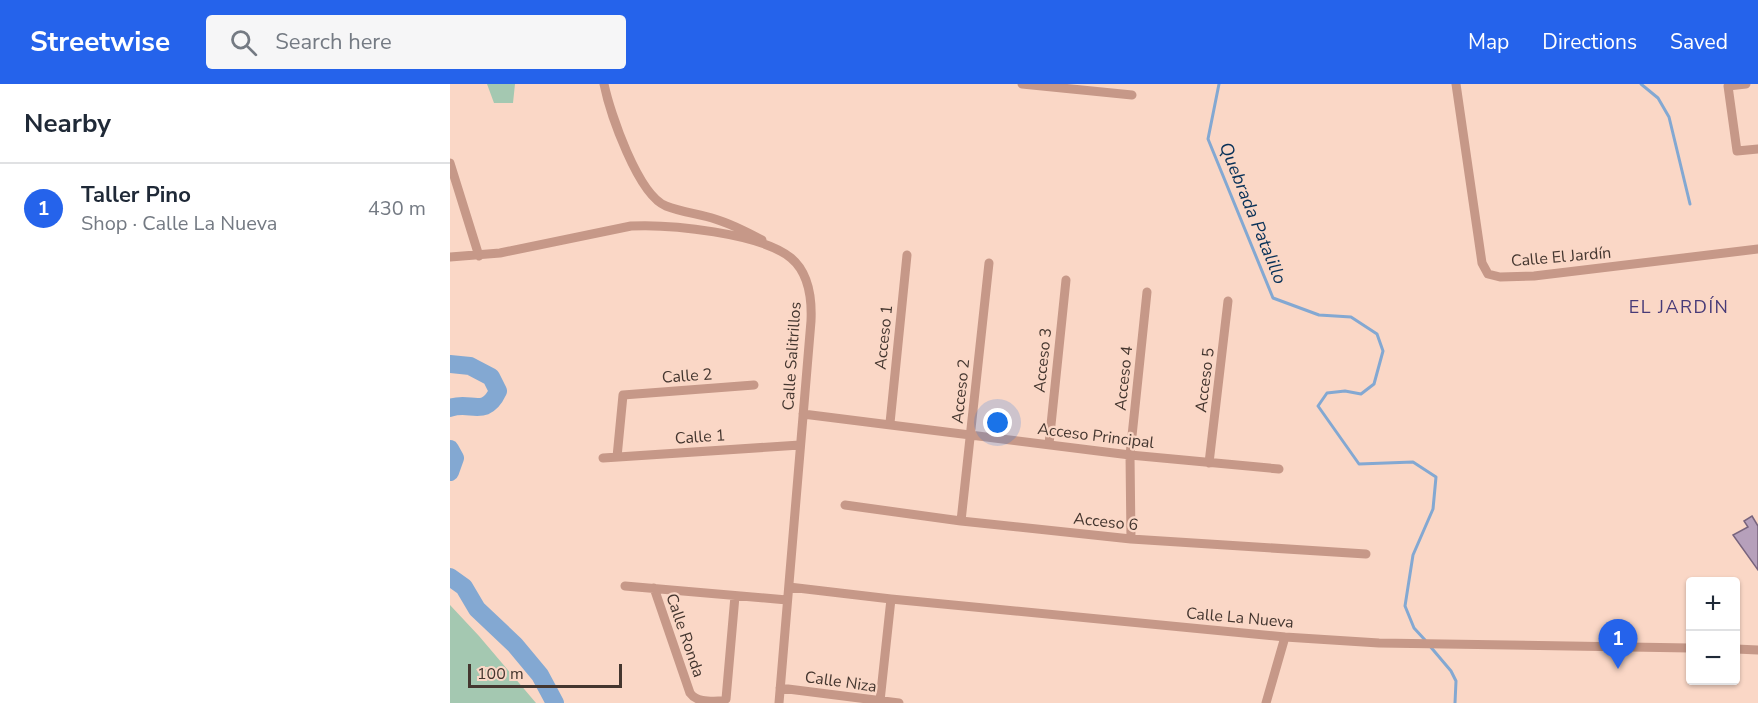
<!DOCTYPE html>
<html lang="en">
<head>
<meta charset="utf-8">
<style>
  :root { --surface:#fff; --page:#f6f6f7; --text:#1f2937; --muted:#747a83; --line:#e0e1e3; --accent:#2563eb }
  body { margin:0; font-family:"Nunito Sans",sans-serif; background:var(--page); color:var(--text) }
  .controls { position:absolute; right:18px; bottom:18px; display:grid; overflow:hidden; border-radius:6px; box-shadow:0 2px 4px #0004 }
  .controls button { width:54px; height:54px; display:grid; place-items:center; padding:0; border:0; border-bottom:2px solid var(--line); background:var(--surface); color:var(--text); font:30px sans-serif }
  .scale { position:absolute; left:18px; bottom:15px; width:154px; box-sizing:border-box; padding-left:6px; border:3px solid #44362f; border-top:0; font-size:16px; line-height:21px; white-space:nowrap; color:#44362f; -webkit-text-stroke:4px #fad7c6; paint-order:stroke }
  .you { position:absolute; left:548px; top:339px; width:21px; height:21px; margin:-15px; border:4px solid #fff; border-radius:50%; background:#1a73e8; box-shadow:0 0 0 9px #1a73e833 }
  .badge { display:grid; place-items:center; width:39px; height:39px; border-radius:50%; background:var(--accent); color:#fff; font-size:20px; font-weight:700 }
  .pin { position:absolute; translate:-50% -50px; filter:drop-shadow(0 2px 3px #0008) }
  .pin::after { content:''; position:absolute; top:32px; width:21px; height:18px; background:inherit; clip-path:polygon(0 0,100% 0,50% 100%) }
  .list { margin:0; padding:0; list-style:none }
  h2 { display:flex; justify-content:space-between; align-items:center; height:78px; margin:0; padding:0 24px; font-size:26px }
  h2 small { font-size:20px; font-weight:400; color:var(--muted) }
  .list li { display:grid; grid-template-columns:39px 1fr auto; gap:18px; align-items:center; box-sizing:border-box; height:90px; padding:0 24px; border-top:2px solid var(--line) }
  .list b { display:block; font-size:22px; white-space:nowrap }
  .list p { margin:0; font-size:20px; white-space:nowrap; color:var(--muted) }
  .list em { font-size:20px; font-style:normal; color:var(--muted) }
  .icon { flex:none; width:33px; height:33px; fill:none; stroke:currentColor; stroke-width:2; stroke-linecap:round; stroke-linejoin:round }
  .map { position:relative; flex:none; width:1308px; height:619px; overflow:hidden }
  header { display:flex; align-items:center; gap:36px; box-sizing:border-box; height:84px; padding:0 30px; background:var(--accent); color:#fff }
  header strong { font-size:28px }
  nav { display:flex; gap:33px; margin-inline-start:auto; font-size:21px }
  .search { width:420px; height:54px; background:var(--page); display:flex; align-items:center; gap:15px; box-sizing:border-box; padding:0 21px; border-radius:6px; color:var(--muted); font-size:22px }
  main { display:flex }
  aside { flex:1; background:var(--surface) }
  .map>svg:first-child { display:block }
  .green { fill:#a4c8b1 }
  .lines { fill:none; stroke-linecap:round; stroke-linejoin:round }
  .stream { stroke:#83a8d2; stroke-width:3 }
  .river { stroke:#83a8d2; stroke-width:18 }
  .building { fill:#b6a0bb; stroke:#78647d; stroke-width:1.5 }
  .minor { stroke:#c69888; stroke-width:9 }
  .labels { text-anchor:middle; stroke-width:4.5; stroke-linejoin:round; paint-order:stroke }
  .street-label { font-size:16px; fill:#44362f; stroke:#fad7c6 }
  .water-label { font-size:18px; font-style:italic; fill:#083158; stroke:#fad7c6 }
  .neighbourhood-label { font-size:18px; letter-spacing:1.5px; fill:#473a77; stroke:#fad7c6 }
</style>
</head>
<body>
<header>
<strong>Streetwise</strong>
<div class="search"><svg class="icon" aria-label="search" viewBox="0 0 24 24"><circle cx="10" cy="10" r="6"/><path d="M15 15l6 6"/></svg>Search here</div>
<nav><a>Map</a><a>Directions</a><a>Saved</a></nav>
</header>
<main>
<aside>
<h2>Nearby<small></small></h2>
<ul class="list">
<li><span class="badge">1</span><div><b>Taller Pino</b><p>Shop · Calle La Nueva</p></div><em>430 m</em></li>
</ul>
</aside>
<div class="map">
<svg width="1308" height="619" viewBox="0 0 1308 619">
  <rect width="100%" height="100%" fill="#fad7c6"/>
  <path class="green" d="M 37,0 L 65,0 L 63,19 L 44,19 Z
    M 0,521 L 29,552 L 86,619 L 0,619 Z"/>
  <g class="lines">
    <path class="stream" d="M 769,0 L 758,55 L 823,214 L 869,231 L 901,233 L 927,250 L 933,267 L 924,300 L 911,310 L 895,307 L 877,309 L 868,322 L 909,380 L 963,378 L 986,393 L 983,425 L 963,471 L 955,522 L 964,544 L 975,556
      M 1191,0 L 1208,14 L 1219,33 L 1240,120
      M 979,561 L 1001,587 L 1006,597 L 1005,619"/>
    <path class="river" d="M 0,280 L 20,282 L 41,293 L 48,307 C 35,335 20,316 0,324
      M 0,365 L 5,374 L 0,388
      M 0,493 L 14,503 L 27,525 L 65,561 L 90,591 L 105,619"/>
  </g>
  <path class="building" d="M 1302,432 L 1308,442 L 1308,486 L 1283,451 L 1298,443 L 1294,437 Z"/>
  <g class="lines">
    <path class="minor" d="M 154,0 C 160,29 188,111 216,122 C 231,128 249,130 265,135 C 282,140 297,148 312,156
      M 572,0 L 682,11
      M 1006,0 L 1032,179 L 1038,190 L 1050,193 L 1084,192 L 1308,165
      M 1296,0 L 1278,2 L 1287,67 L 1308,65
      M 0,79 L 29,172
      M 0,173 L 50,169 L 181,142 C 219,140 311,149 341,174 C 359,189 362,215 361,237 L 329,619
      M 353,330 L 680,371 L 829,385
      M 440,339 L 457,171
      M 599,360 L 616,196
      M 167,373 L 173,311 L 304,301
      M 153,374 L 350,361
      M 759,379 L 778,217
      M 395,421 L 511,437 L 681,455 L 916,470
      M 511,437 L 539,179
      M 681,455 L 680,371 L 697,208
      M 175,502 L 337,516
      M 339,503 L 441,515 L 835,553 L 929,559 L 1240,564
      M 204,504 L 240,609 C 247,619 262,617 273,617 L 276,615 L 285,512
      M 1286,565 L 1308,566
      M 330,604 L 449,619
      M 430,617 L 441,515
      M 816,619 L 835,553"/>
  </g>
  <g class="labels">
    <g class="street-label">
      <text transform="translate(1111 172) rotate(-5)" y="6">Calle El Jardín</text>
      <text transform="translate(433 253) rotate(-84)" y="6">Acceso 1</text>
      <text transform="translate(341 272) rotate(-86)" y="6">Calle Salitrillos</text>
      <text transform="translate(592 276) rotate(-84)" y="6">Acceso 3</text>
      <text transform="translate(237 291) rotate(-4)" y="6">Calle 2</text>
      <text transform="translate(673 294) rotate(-84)" y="6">Acceso 4</text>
      <text transform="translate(754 296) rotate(-83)" y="6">Acceso 5</text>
      <text transform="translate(510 307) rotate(-84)" y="6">Acceso 2</text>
      <text transform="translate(646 351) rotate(7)" y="6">Acceso Principal</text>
      <text transform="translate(250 352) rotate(-4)" y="6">Calle 1</text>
      <text transform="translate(656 437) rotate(6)" y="6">Acceso 6</text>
      <text transform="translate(790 533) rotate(5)" y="6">Calle La Nueva</text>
      <text transform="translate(236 551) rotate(71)" y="6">Calle Ronda</text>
      <text transform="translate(391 597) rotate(8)" y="6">Calle Niza</text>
    </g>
    <g class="water-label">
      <text transform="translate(803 129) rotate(68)" y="6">Quebrada Patalillo</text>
    </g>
    <g class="neighbourhood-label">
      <text x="1229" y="229">EL JARDÍN</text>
    </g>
  </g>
</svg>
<div class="controls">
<button>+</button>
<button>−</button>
</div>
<div class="scale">100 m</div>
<div class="you"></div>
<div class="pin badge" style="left:1168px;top:585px">1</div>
</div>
</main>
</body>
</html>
